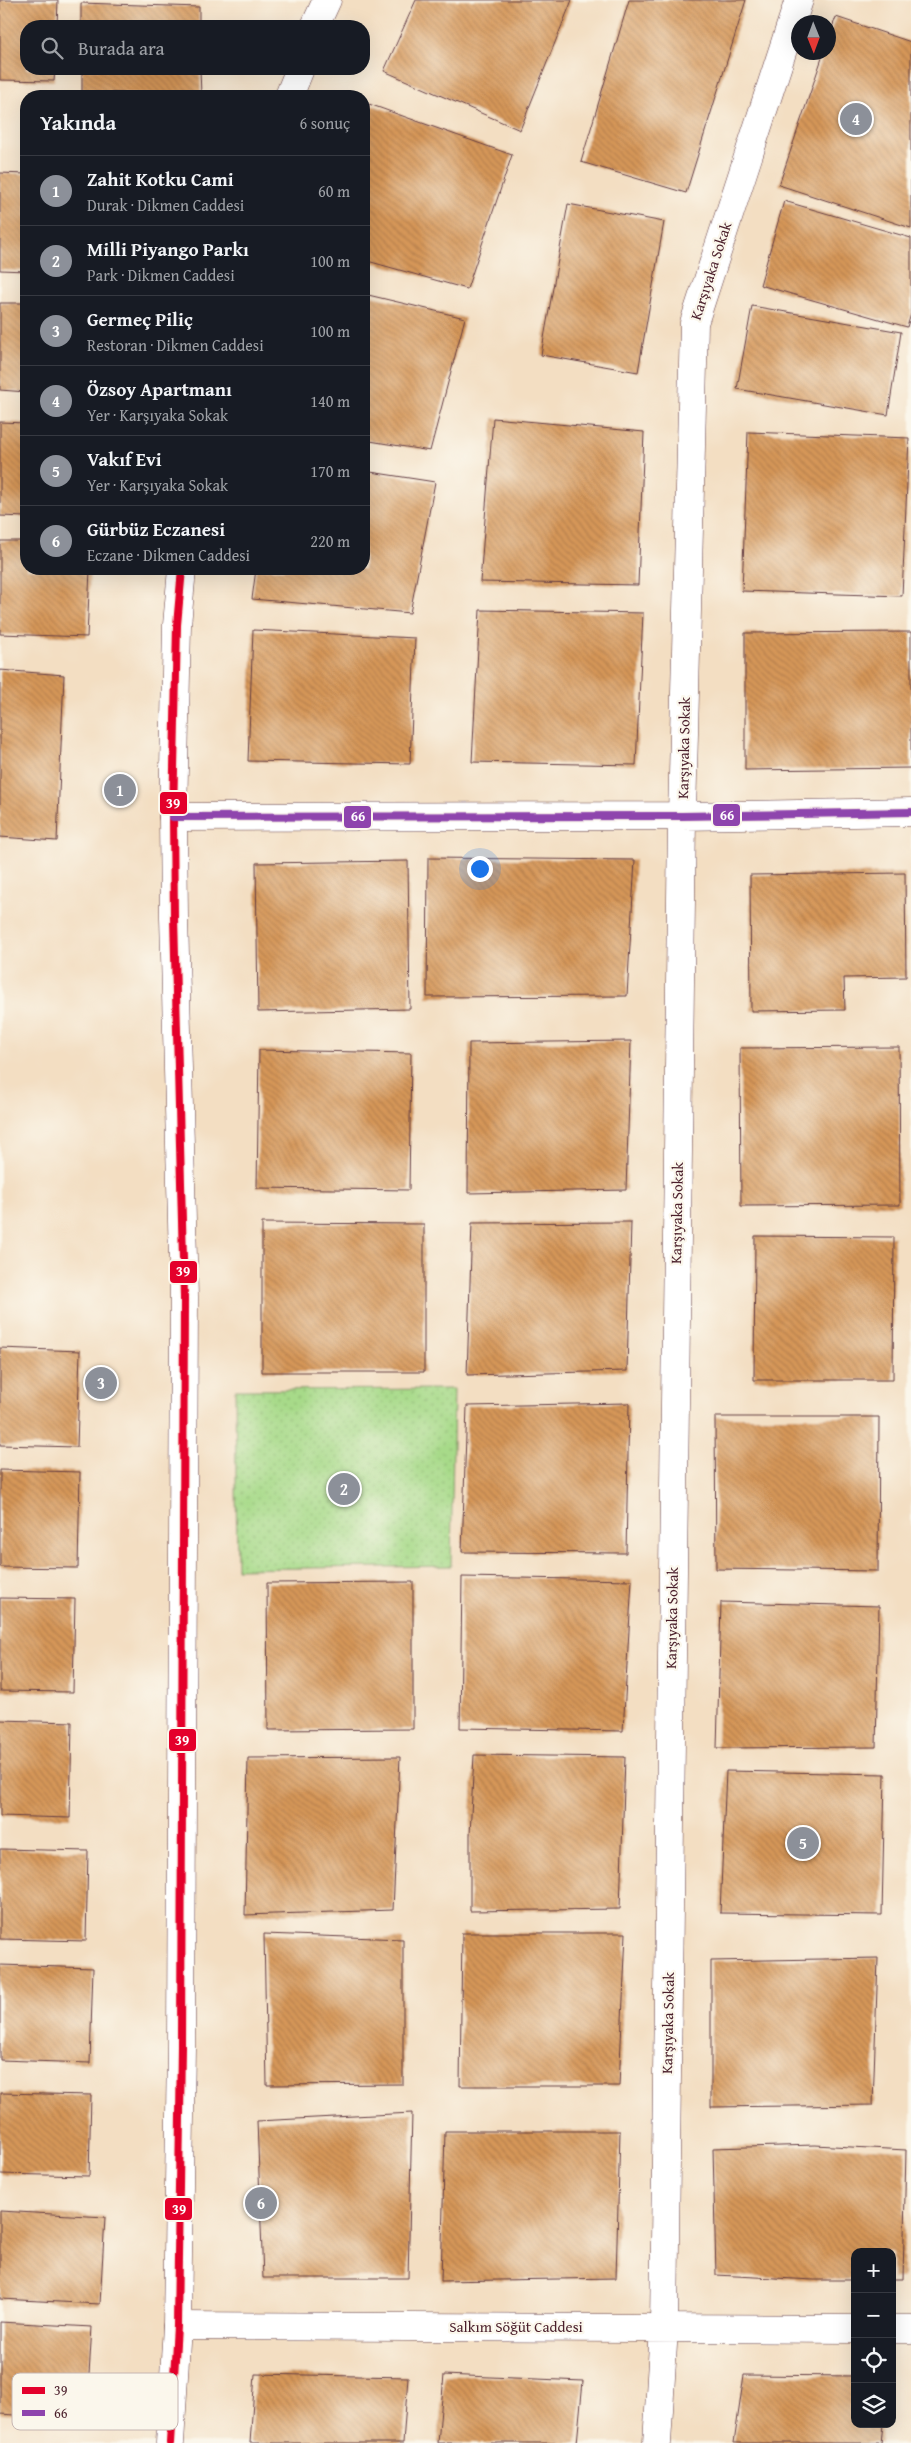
<!DOCTYPE html>
<html lang="tr">
<head>
<meta charset="utf-8">
<style>
  :root { --surface:#171b24; --page:#242831; --text:#f1f3f6; --muted:#9ea1a6; --line:#363941; --accent:#8c9099 }
  body { margin:0; font-family:"Gentium Book Plus",serif; background:var(--page); color:var(--text) }
  .controls { position:absolute; right:15px; bottom:15px; display:grid; overflow:hidden; border-radius:10px; box-shadow:0 5px 20px #0002 }
  .controls button { width:45px; height:45px; display:grid; place-items:center; padding:0; border:0; border-bottom:1px solid var(--line); background:var(--surface); color:var(--text); font:25px sans-serif }
  .compass { position:absolute; left:791px; top:15px; width:45px; height:45px; border-radius:50%; background:var(--surface); box-shadow:0 5px 20px #0002; rotate:179deg }
  .you { position:absolute; left:479px; top:868px; width:18px; height:18px; margin:-12px; border:4px solid #fff; border-radius:50%; background:#1a73e8; box-shadow:0 0 0 8px #1a73e833 }
  .badge { display:grid; place-items:center; width:32px; height:32px; border-radius:50%; background:var(--accent); color:#fff; font-size:16px; font-weight:700 }
  .pin { position:absolute; translate:-50% -50%; border:2px solid #fff; box-shadow:0 1px 5px #0006 }
  .list { margin:0; padding:0; list-style:none }
  h2 { display:flex; justify-content:space-between; align-items:center; height:65px; margin:0; padding:0 20px; font-size:21px }
  h2 small { font-size:16px; font-weight:400; color:var(--muted) }
  .list li { display:grid; grid-template-columns:32px 1fr auto; gap:15px; align-items:center; box-sizing:border-box; height:70px; padding:0 20px; border-top:1px solid var(--line) }
  .list b { display:block; font-size:19px; white-space:nowrap }
  .list p { margin:0; font-size:16px; white-space:nowrap; color:var(--muted) }
  .list em { font-size:16px; font-style:normal; color:var(--muted) }
  .icon { flex:none; width:28px; height:28px; fill:none; stroke:currentColor; stroke-width:2; stroke-linecap:round; stroke-linejoin:round }
  .map { position:relative; flex:none; width:911px; height:2443px; overflow:hidden }
  .search { position:absolute; background:var(--surface); box-shadow:0 5px 20px #0002; left:20px; top:20px; width:350px; height:55px; display:flex; align-items:center; gap:12px; box-sizing:border-box; padding:0 18px; border-radius:20px; color:var(--muted); font-size:19px }
  .panel { position:absolute; background:var(--surface); box-shadow:0 5px 20px #0002; left:20px; top:90px; width:350px; height:485px; border-radius:20px }
  .map>svg:first-child { display:block }
  .park { fill:url(#park-dots); stroke:#787c5a }
  .building { fill:url(#building-back-hatch) }
  .lines { fill:none; stroke-linecap:round; stroke-linejoin:round }
  .minor-casing { stroke:#633c42; stroke-width:29 }
  .primary-casing { stroke:#633c42; stroke-width:29 }
  .minor { stroke:#fff; stroke-width:28 }
  .primary { stroke:#fff; stroke-width:28 }
  .bus-1-casing { stroke:#fbf7ec; stroke-width:11 }
  .bus-2-casing { stroke:#fbf7ec; stroke-width:11 }
  .bus-1 { stroke:#e4002b; stroke-width:8 }
  .bus-2 { stroke:#8e44ad; stroke-width:8 }
  .labels { text-anchor:middle; stroke-width:4.5; stroke-linejoin:round; paint-order:stroke }
  .street-label { font-size:15px; fill:#4a1f2b; stroke:#fbf7ec }
  .key { fill:#fbf7ec; stroke:#c6b6b2; stroke-width:1 }
  .key-label { font-size:14px; fill:#4a1f2b }
  .line-badge { stroke:#fbf7ec; stroke-width:2 }
  .badge-label { font-size:14px; text-anchor:middle; font-weight:bold; fill:#fff }
</style>
</head>
<body>
<div class="map">
<svg width="911" height="2443" viewBox="0 0 911 2443">
  <defs>
    <pattern id="park-dots" width="8" height="8" patternUnits="userSpaceOnUse" patternTransform="scale(1.25)"><rect width="8" height="8" fill="#a7da89"/><path d="M2 2h.1M6 6h.1" fill="none" stroke="#91bb76" stroke-width="1.8" stroke-linecap="round"/></pattern>
    <pattern id="building-back-hatch" width="6" height="6" patternUnits="userSpaceOnUse" patternTransform="scale(1.25)"><rect width="6" height="6" fill="#d69759"/><path d="M-1 5l2 2M0 0l6 6M5-1l2 2" fill="none" stroke="#b07b4a"/></pattern>
  </defs>
  <rect width="100%" height="100%" fill="#fbf7ec"/>
  <filter id="ink" filterUnits="userSpaceOnUse"><feTurbulence type="fractalNoise" baseFrequency=".02" numOctaves="2"/><feDisplacementMap in="SourceGraphic" scale="10" xChannelSelector="R" yChannelSelector="G"/><feConvolveMatrix kernelMatrix="1 2 1 2 8 2 1 2 1" color-interpolation-filters="sRGB"/></filter>
  <filter id="wash" filterUnits="userSpaceOnUse"><feTurbulence type="fractalNoise" baseFrequency=".0096" numOctaves="4" result="noise"/><feDisplacementMap in="SourceGraphic" scale="20" xChannelSelector="R" yChannelSelector="G"/><feGaussianBlur stdDeviation="1.12" result="paint"/><feColorMatrix in="noise" values="0 0 0 0 0 0 0 0 0 0 0 0 0 0 0 0 0 1.4 0 .05"/><feComposite in="paint" operator="in"/></filter>
  <g filter="url(#wash)">
    <rect width="100%" height="100%" fill="#f3dec2"/>
    <path class="park" d="M 454,1389 L 451,1566 L 237,1569 L 235,1390 Z"/>
    <g id="blocks">
      <path class="building" d="M 0,0 L 58,0 L 57,26 L 26,26 L 26,69 L 55,69 L 54,81 L 0,80 Z
        M 416,0 L 572,0 L 520,130 L 384,71 Z
        M 629,0 L 746,0 L 686,193 L 581,162 Z
        M 81,3 L 199,7 L 199,26 L 81,26 Z
        M 836,17 L 911,42 L 911,228 L 779,185 L 824,52 L 828,52 L 828,38 Z
        M 82,69 L 200,69 L 201,95 L 82,92 Z
        M 369,104 L 512,155 L 467,289 L 364,260 L 364,118 Z
        M 0,173 L 26,174 L 26,271 L 0,270 Z
        M 784,201 L 911,238 L 911,314 L 907,327 L 760,285 Z
        M 568,204 L 664,222 L 638,372 L 541,355 Z
        M 364,294 L 465,318 L 430,451 L 364,440 Z
        M 0,303 L 26,303 L 26,392 L 0,390 Z
        M 752,306 L 901,332 L 888,415 L 737,389 Z
        M 493,418 L 644,432 L 638,585 L 480,582 Z
        M 0,422 L 26,423 L 26,517 L 0,516 Z
        M 748,432 L 909,438 L 902,596 L 742,591 Z
        M 364,471 L 435,482 L 410,613 L 252,599 L 256,569 L 364,569 Z
        M 0,541 L 26,541 L 26,569 L 90,569 L 87,637 L 0,634 Z
        M 480,610 L 643,613 L 636,765 L 472,762 Z
        M 253,630 L 415,638 L 410,764 L 248,761 Z
        M 911,632 L 911,768 L 745,770 L 745,633 Z
        M 0,670 L 64,675 L 57,841 L 0,837 Z
        M 428,858 L 635,860 L 627,996 L 427,997 Z
        M 408,861 L 410,1009 L 258,1012 L 256,863 Z
        M 905,873 L 906,977 L 844,978 L 845,1010 L 751,1011 L 750,875 Z
        M 631,1041 L 626,1190 L 468,1193 L 469,1043 Z
        M 899,1047 L 900,1205 L 741,1206 L 740,1048 Z
        M 259,1050 L 411,1053 L 409,1190 L 257,1188 Z
        M 631,1222 L 627,1371 L 467,1375 L 472,1223 Z
        M 262,1223 L 424,1224 L 424,1372 L 262,1372 Z
        M 755,1236 L 894,1237 L 893,1380 L 754,1380 Z
        M 0,1348 L 80,1351 L 77,1447 L 0,1445 Z
        M 629,1403 L 626,1553 L 462,1552 L 467,1406 Z
        M 715,1417 L 879,1417 L 878,1571 L 716,1569 Z
        M 0,1470 L 80,1472 L 78,1568 L 0,1567 Z
        M 462,1577 L 632,1580 L 623,1731 L 460,1728 Z
        M 413,1582 L 413,1729 L 268,1730 L 267,1583 Z
        M 0,1598 L 75,1599 L 73,1692 L 0,1691 Z
        M 721,1602 L 879,1606 L 876,1747 L 717,1748 Z
        M 0,1720 L 72,1722 L 70,1818 L 0,1816 Z
        M 474,1755 L 625,1757 L 620,1909 L 470,1911 L 470,1835 Z
        M 400,1757 L 393,1910 L 245,1915 L 248,1758 Z
        M 726,1771 L 885,1774 L 882,1915 L 720,1913 Z
        M 0,1849 L 88,1851 L 86,1941 L 0,1939 Z
        M 462,1933 L 626,1933 L 619,2086 L 460,2086 Z
        M 264,1934 L 403,1939 L 403,2084 L 267,2085 Z
        M 878,1958 L 873,2105 L 711,2107 L 711,1961 Z
        M 0,1965 L 93,1968 L 90,2063 L 0,2060 Z
        M 0,2093 L 91,2095 L 89,2176 L 0,2174 Z
        M 412,2113 L 408,2278 L 263,2278 L 257,2121 Z
        M 445,2131 L 620,2131 L 616,2278 L 441,2281 Z
        M 815,2145 L 906,2150 L 903,2279 L 892,2279 L 892,2252 L 855,2252 L 855,2280 L 814,2280 L 716,2275 L 713,2148 Z
        M 0,2211 L 105,2217 L 100,2304 L 0,2299 Z
        M 0,2322 L 92,2327 L 86,2420 L 0,2414 Z
        M 255,2374 L 408,2377 L 403,2443 L 250,2443 Z
        M 444,2375 L 583,2381 L 577,2443 L 438,2443 Z
        M 744,2375 L 855,2376 L 855,2424 L 883,2424 L 881,2443 L 734,2443 Z"/>
    </g>
  </g>
  <g filter="url(#ink)">
    <use href="#blocks" fill-opacity="0" stroke="#633c42" stroke-width="1"/>
    <g class="lines">
      <defs>
        <path id="minor" d="M 173,817 L 682,816 L 911,812
          M 177,2326 L 855,2329
          M 892,2329 L 911,2329
          M 657,2443 L 664,2328 L 682,816 L 694,323 L 799,0"/>
        <path id="primary" d="M 315,26 L 327,0
          M 289,96 L 300,69
          M 170,2443 L 177,2326 L 181,2046 L 184,1297 L 174,917 L 173,817 L 177,625 L 182,569"/>
      </defs>
      <use href="#minor" class="minor-casing"/>
      <use href="#primary" class="primary-casing"/>
      <use href="#minor" class="minor"/>
      <use href="#primary" class="primary"/>
      <defs>
        <path id="bus-1" d="M 170,2443 L 177,2326 L 181,2046 L 184,1297 L 174,917 L 173,817 L 177,625 L 182,569"/>
        <path id="bus-2" d="M 173,817 L 682,816 L 911,812"/>
      </defs>
      <use href="#bus-1" class="bus-1-casing"/>
      <use href="#bus-2" class="bus-2-casing"/>
      <use href="#bus-1" class="bus-1"/>
      <use href="#bus-2" class="bus-2"/>
    </g>
  </g>
  <g class="labels">
    <g class="street-label">
      <text transform="translate(711 271) rotate(-72)" y="5">Karşıyaka Sokak</text>
      <text transform="translate(684 748) rotate(-89)" y="5">Karşıyaka Sokak</text>
      <text transform="translate(677 1213) rotate(-89)" y="5">Karşıyaka Sokak</text>
      <text transform="translate(672 1618) rotate(-89)" y="5">Karşıyaka Sokak</text>
      <text transform="translate(668 2023) rotate(-89)" y="5">Karşıyaka Sokak</text>
      <text x="516" y="2332">Salkım Söğüt Caddesi</text>
    </g>
  </g>
  <rect x="12" y="2373" width="166" height="57" rx="8" class="key"/>
  <rect x="22" y="2387" width="23" height="7" fill="#e4002b"/>
  <rect x="22" y="2410" width="23" height="6" fill="#8e44ad"/>
  <g class="key-label">
    <text x="54" y="2395">39</text>
    <text x="54" y="2418">66</text>
  </g>
  <g class="line-badge">
    <rect x="159" y="791" width="29" height="24" rx="5" fill="#e4002b"/>
    <rect x="712" y="803" width="29" height="24" rx="5" fill="#8e44ad"/>
    <rect x="343" y="805" width="29" height="24" rx="5" fill="#8e44ad"/>
    <rect x="169" y="1260" width="29" height="24" rx="5" fill="#e4002b"/>
    <rect x="168" y="1728" width="29" height="24" rx="5" fill="#e4002b"/>
    <rect x="164" y="2197" width="29" height="24" rx="5" fill="#e4002b"/>
  </g>
  <g class="badge-label">
    <text x="173" y="808">39</text>
    <text x="727" y="820">66</text>
    <text x="358" y="821">66</text>
    <text x="183" y="1276">39</text>
    <text x="182" y="1745">39</text>
    <text x="179" y="2214">39</text>
  </g>
</svg>
<div class="controls">
<button>+</button>
<button>−</button>
<button><svg class="icon" aria-label="locate" viewBox="0 0 24 24"><circle cx="12" cy="12" r="6"/><path d="M12 2v4M12 18v4M2 12h4M18 12h4"/></svg></button>
<button><svg class="icon" aria-label="layers" viewBox="0 0 24 24"><path d="M12 4l9 5-9 5-9-5zM3 14l9 5 9-5"/></svg></button>
</div>
<svg class="compass" viewBox="-18 -18 36 36"><path d="M0-13l5 13h-10z" fill="#e53935"/><path d="M0 13l5-13h-10z" fill="#9ea1a6"/></svg>
<div class="you"></div>
<div class="pin badge" style="left:120px;top:790px">1</div>
<div class="pin badge" style="left:344px;top:1489px">2</div>
<div class="pin badge" style="left:101px;top:1383px">3</div>
<div class="pin badge" style="left:856px;top:119px">4</div>
<div class="pin badge" style="left:803px;top:1843px">5</div>
<div class="pin badge" style="left:261px;top:2203px">6</div>
<div class="search"><svg class="icon" aria-label="search" viewBox="0 0 24 24"><circle cx="10" cy="10" r="6"/><path d="M15 15l6 6"/></svg>Burada ara</div>
<section class="panel">
<h2>Yakında<small>6 sonuç</small></h2>
<ul class="list">
<li><span class="badge">1</span><div><b>Zahit Kotku Cami</b><p>Durak · Dikmen Caddesi</p></div><em>60 m</em></li>
<li><span class="badge">2</span><div><b>Milli Piyango Parkı</b><p>Park · Dikmen Caddesi</p></div><em>100 m</em></li>
<li><span class="badge">3</span><div><b>Germeç Piliç</b><p>Restoran · Dikmen Caddesi</p></div><em>100 m</em></li>
<li><span class="badge">4</span><div><b>Özsoy Apartmanı</b><p>Yer · Karşıyaka Sokak</p></div><em>140 m</em></li>
<li><span class="badge">5</span><div><b>Vakıf Evi</b><p>Yer · Karşıyaka Sokak</p></div><em>170 m</em></li>
<li><span class="badge">6</span><div><b>Gürbüz Eczanesi</b><p>Eczane · Dikmen Caddesi</p></div><em>220 m</em></li>
</ul>
</section>
</div>
</body>
</html>
